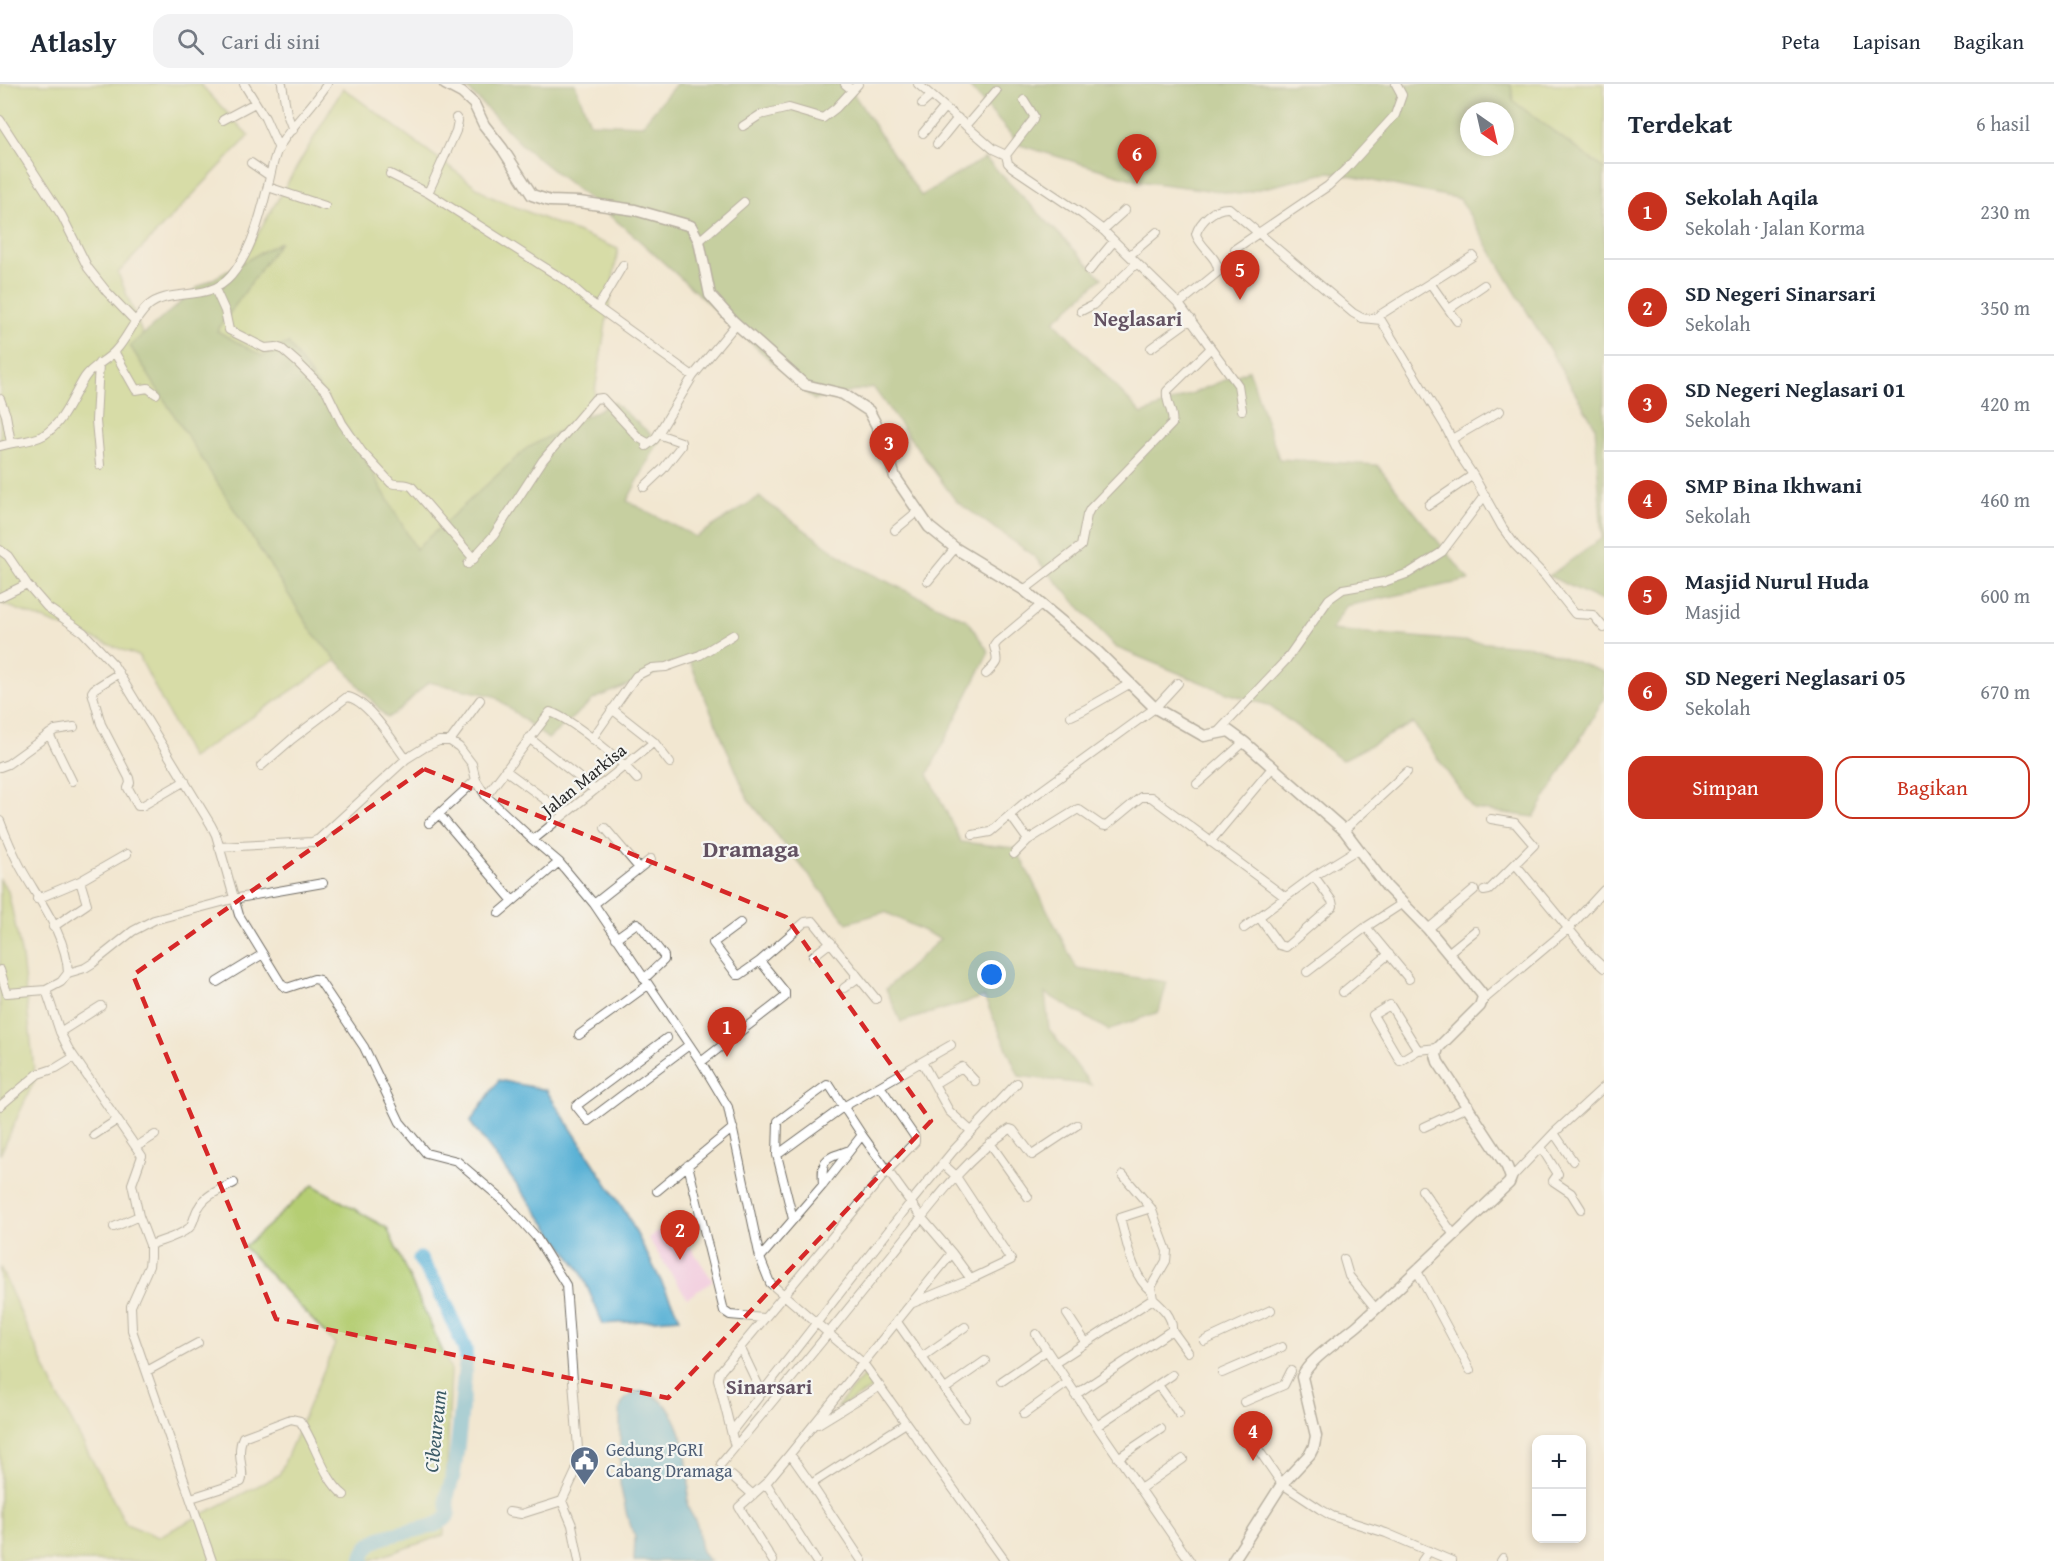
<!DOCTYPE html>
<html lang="id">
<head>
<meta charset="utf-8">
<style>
  :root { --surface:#fff; --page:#f2f2f3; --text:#1f2937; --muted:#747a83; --line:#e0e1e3; --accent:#c8321e }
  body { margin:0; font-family:"Gentium Book Plus",serif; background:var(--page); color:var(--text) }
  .controls { position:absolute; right:18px; bottom:18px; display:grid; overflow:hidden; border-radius:12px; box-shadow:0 3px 9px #0003 }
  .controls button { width:54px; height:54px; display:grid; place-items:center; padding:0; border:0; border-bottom:2px solid var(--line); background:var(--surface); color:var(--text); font:30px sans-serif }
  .compass { position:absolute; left:1460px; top:18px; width:54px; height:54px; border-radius:50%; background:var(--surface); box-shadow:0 3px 9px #0003; rotate:146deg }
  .you { position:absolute; left:992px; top:891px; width:21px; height:21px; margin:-15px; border:4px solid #fff; border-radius:50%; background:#1a73e8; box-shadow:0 0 0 9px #1a73e833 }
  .badge { display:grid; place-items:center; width:39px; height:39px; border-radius:50%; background:var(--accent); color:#fff; font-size:20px; font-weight:700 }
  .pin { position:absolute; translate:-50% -50px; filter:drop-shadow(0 2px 3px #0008) }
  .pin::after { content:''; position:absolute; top:32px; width:21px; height:18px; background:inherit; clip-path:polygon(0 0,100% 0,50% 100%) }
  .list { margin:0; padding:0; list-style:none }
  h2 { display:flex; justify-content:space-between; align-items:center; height:78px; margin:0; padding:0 24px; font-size:26px }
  h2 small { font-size:20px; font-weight:400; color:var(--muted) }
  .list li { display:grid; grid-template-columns:39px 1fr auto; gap:18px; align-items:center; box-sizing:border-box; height:96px; padding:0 24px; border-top:2px solid var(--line) }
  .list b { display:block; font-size:22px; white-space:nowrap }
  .list p { margin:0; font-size:20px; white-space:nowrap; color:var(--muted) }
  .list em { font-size:20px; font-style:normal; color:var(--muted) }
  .actions { display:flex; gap:12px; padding:18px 24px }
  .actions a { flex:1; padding:14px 0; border:2px solid var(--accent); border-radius:18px; text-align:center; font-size:21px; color:var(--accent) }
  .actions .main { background:var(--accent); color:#fff }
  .icon { flex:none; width:33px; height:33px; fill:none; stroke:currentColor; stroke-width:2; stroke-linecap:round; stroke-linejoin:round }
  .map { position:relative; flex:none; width:1604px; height:1477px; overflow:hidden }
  header { display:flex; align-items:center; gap:36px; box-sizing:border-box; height:84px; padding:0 30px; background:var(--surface); border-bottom:2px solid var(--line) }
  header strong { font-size:28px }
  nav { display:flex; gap:33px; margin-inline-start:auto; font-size:21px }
  .search { width:420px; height:54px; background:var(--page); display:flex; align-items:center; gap:15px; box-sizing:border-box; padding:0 21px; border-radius:18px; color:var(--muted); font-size:22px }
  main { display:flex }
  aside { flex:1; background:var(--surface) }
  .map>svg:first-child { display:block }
  .built { fill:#f3cfdf }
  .green { fill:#b5ce73; stroke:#707c4f; stroke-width:1.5 }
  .forest { fill:#90b165; stroke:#5e6e48; stroke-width:1.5; fill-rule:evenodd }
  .water { fill:#58b1d5; stroke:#426e80; stroke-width:1.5 }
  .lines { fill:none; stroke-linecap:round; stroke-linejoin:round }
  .river { stroke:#58b1d5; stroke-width:15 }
  .street-casing { stroke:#716d65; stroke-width:10 }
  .secondary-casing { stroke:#716d65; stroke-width:13 }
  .street { stroke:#fff; stroke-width:8 }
  .secondary { stroke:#fff; stroke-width:10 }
  .marked { fill:none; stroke:#d62828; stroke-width:4.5; stroke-dasharray:12 8; stroke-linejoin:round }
  .labels { text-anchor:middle; stroke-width:4.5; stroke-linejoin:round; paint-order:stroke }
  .street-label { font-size:18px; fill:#2b2b2b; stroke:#f6f6f2 }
  .service-label { font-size:18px; fill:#4e5e75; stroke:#f6f6f2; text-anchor:start }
  .water-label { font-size:20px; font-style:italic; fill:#3b5a66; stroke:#f6f6f2 }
  .quarter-label { font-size:21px; font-weight:bold; fill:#635262; stroke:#f6f6f2 }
  .district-label { font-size:24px; font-weight:bold; fill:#635262; stroke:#f6f6f2 }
</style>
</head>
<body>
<header>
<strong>Atlasly</strong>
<div class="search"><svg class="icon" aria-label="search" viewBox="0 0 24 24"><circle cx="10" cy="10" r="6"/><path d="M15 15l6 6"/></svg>Cari di sini</div>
<nav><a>Peta</a><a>Lapisan</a><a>Bagikan</a></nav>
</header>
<main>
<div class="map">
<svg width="1604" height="1477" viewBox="0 0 1604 1477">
  <rect width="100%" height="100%" fill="#f6f6f2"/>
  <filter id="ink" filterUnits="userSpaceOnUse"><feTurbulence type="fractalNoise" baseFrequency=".0167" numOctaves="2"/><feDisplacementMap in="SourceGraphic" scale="12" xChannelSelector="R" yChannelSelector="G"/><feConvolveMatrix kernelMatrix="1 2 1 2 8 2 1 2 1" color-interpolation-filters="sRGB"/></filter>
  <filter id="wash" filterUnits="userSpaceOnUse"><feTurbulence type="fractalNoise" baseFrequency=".008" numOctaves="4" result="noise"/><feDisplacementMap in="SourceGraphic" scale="24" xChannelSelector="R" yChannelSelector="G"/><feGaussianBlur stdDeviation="1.35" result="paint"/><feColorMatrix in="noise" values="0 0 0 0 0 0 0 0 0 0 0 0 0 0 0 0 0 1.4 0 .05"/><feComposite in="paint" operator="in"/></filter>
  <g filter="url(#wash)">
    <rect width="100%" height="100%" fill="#f2e7d1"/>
    <path class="built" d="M 683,1131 L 693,1145 L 683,1152 L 713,1197 L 687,1214 L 648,1154 Z"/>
    <path class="green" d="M 0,0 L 200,0 L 249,52 L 118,189 L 152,274 L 361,560 L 191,674 L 139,572 L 0,519 Z
      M 1450,0 L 1604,0 L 1604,241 L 1505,27 Z
      M 343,4 L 489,112 L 618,165 L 594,313 L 549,407 L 443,526 L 195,247 L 239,182 Z
      M 0,795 L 8,807 L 22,873 L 35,995 L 0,1071 Z
      M 313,1101 L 387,1144 L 451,1286 L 444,1451 L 368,1477 L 0,1477 L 0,1183 L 57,1310 L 126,1440 L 158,1453 L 279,1391 L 335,1260 L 244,1163 Z
      M 867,1288 L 878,1302 L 835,1325 Z"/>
    <path class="forest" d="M 463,0 L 575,0 L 590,39 L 642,41 L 676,0 L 842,0 L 849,3 L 921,112 L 985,74 L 1102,194 L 1054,237 L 1142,330 L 1249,286 L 1279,375 L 1377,381 L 1469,496 L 1346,522 L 1331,546 L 1535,563 L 1604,588 L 1604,615 L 1534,733 L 1473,725 L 1413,639 L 1342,676 L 1268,621 L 1227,609 L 1115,563 L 1033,471 L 956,417 L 873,303 L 814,316 L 630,148 L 525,64 Z
      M 967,0 L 1511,0 L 1513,17 L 1604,85 L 1604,518 L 1549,492 L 1602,454 L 1595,342 L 1460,115 L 1330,88 L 1239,110 L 1138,97 L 1020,61 ZM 1469,27 L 1505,27 L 1505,63 L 1469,63 Z
      M 280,158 L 217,247 L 262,272 L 288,259 L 347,344 L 416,465 L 527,364 L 613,318 L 659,357 L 627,417 L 696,453 L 759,413 L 855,482 L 967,536 L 989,568 L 928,690 L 961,758 L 1016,764 L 1077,885 L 1167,898 L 1159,928 L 1108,946 L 1045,909 L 1049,945 L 1091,1001 L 1019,992 L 984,913 L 901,938 L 886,905 L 940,855 L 885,828 L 847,839 L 748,715 L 689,576 L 594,615 L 548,655 L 494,612 L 428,598 L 400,626 L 387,634 L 313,549 L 130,262 L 198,203 Z"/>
    <path class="water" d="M 499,996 L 546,1006 L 626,1129 L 680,1234 L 603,1240 L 580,1186 L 470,1038 Z
      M 645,1308 C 681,1319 687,1368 689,1400 C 689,1407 686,1415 688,1423 C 690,1430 696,1435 698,1444 C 700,1458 698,1467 710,1477 L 634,1477 L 635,1453 L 627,1432 L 620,1400 L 620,1325 C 624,1312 632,1308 645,1308 Z"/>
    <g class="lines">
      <path class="river" d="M 362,1477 C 366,1441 425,1454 446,1434 C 452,1428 446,1421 447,1413 C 449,1404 453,1395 454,1386 C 460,1350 462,1313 466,1277 L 465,1265 L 440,1207 L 420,1175"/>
    </g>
  </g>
  <g filter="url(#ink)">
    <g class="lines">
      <defs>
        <path id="street" d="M 244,0 L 265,34 L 279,65
          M 282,0 L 287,30 L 293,46
          M 845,0 L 852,6
          M 918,0 L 993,65 L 1006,71 L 1008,79 L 1012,83 L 1082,130 L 1103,146 L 1179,220 L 1238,301 L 1242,326
          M 922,20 L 931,12
          M 456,34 L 458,37 L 456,47 L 428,109 L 566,197 L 590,218 L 693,292
          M 0,36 L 62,132 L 88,184 L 107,208 L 135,237
          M 223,36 L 255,19
          M 743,42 L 760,31 L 789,24 L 823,34 L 836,24 L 858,0
          M 966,42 L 996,7
          M 923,49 L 944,24
          M 937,60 L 958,34
          M 1006,71 L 1033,36 L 1034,32 L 1024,16
          M 251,79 L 270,92
          M 390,90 L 428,109
          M 268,103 L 325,122
          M 1103,146 L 1125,126
          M 699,157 L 744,118
          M 1235,165 L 1328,102 L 1346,85 L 1395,31 L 1402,11 L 1396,0
          M 1130,171 L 1157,148
          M 1089,187 L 1114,157
          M 1430,199 L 1457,237
          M 215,205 L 225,227 L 229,246 L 265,264 L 276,263 L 282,265 L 298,279 L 327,308 L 342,339 L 362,368 L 391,399 C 398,402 406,398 412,403 L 474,475
          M 1179,220 L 1218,188 C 1219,173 1200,164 1196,150 C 1200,137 1215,123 1229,124 L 1353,229 L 1362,234 L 1381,236 L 1445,342 L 1459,370 L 1473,391 L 1502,443 L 1515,461 L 1545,492 L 1575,530 L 1593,531 L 1604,544
          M 598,223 L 623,181
          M 1449,225 L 1484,201
          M 1081,227 L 1093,221 L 1137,179
          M 1375,234 L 1473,172
          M 1151,264 L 1191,235
          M 115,269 L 136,306 L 148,304 L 156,310
          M 99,279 L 96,337 L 100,381
          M 0,315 L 6,331 L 11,359
          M 1452,355 L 1500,327
          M 0,362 C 15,357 30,359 44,351 C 65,337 72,313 85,293 C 93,281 107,277 116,266 C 128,253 134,235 148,222 C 170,203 208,219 231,192 C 251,168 260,134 267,105 C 271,91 272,78 278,65 C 290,42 313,23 327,0
          M 646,362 L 655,355 L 693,292 L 736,240
          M 644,403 L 663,385 L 681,362 L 681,358 L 658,350
          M 1429,421 L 1473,391
          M 895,446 L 918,427
          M 0,466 L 8,472 L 27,500 L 47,523 L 83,548 L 113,580 L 211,741 L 216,751 L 239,831 L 282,901 L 287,904 L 314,895 L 319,896 L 364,963 L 400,1038 L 426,1069 L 457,1077 L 505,1118 L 536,1153 L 566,1201 L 578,1365 L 576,1387 L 562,1417 L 572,1441 L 579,1477
          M 468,480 L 494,451 L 543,376 L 595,315 L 602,314 L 639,354 L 648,359
          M 928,497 L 955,464
          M 1024,506 L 1081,462 L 1087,431 L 1090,425 L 1172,340 C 1175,329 1165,318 1167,307 L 1210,265
          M 0,513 L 27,500
          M 119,589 L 94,605 L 92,608 L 101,640 L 129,694 L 130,699 L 128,704 L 138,722 L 142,722 L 185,697
          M 986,590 C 999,577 998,579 994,562 L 997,558 L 1041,521
          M 612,625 L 654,658 L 670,679
          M 1071,632 L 1084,626 L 1131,599
          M 1217,649 L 1286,576 L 1329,515 L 1343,505 L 1384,498 L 1409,489 L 1442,468 L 1485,411
          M 49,650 L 72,697
          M 529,654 L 595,706
          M 592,655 L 636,592 L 652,584 L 666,583 L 700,571 L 733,551
          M 450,657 L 480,616
          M 261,682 L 292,655 L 347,613 C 367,615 394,659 406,675
          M 0,683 L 8,680 L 55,646 L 74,643
          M 505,686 L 565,730
          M 1197,700 L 1244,658
          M 486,712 L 550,628 C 572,635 622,677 637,695
          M 439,730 L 512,816
          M 1010,731 L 1028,756 L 1078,725 L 1101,741 L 1106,742 L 1141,713 L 1151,713 L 1285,813
          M 0,737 C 6,753 13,769 21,784 C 38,815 67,852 68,889
          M 429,739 L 476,696
          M 605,744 L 639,784
          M 1344,746 L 1407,688
          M 973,751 L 990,748 L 1023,720 L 1155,624 L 1178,599
          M 533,756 L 654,658
          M 1210,758 L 1272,684
          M 219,763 L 312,758 L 319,755 L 406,675 L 425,663 L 439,657 L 450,657 L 459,663 L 472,680 L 476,696 L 486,712 L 533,756 L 559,778 L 594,820 L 701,978 L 728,1023 L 760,1174 L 770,1199 L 863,1279 L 1005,1477
          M 1014,770 L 1028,756
          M 1516,781 L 1592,873 L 1604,884
          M 1484,807 L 1489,806 L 1534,761 L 1515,739 L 1491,735
          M 37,815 L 80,797 L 127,770
          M 594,820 L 651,775
          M 499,829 L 559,778
          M 1259,833 L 1279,861 L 1286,863 L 1333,822 L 1332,817 L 1314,792
          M 53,843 L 87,820 L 80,797
          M 1366,843 L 1409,895
          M 1244,844 L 1314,792 L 1358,765
          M 1428,845 L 1474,806
          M 616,854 L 637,839 L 640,841 L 664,872 L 664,876 L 644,895
          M 1448,869 L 1475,847
          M 813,872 L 831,858
          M 760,877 L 805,838 L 813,837 L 876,915
          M 0,886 L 7,909 L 46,906 L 61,898 L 68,889 L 85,884 L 93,879 L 133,847 L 154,836 L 233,815 L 323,799
          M 1307,888 L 1366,843 L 1403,819
          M 217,898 L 263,870
          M 844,904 L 855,896 L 855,888
          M 46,906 L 60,948 L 68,964 L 142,1072 L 132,1100 L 139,1132 L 150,1161 L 150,1173 L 149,1182 L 131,1222 L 132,1246 L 212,1477
          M 1343,908 L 1389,870
          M 1482,917 L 1569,844 L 1604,806
          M 60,948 L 101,922
          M 579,951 L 648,901
          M 667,954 L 576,1022 L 588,1037 L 689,961
          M 1418,966 L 1390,921 L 1373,931 L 1400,977 L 1418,966 L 1438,964
          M 701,978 L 785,913 L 785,908 L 760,877 L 740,891 L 737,891 L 713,859 L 740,839
          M 922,978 L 949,1027 L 971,1047
          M 934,1000 L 962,983 L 975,997
          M 0,1022 L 38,990 L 56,984 L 74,973
          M 1424,1043 L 1469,1022
          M 1554,1049 L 1573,1077
          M 94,1051 L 117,1036
          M 990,1059 L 1028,1113
          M 136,1063 L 155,1051
          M 1541,1063 L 1558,1090 L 1553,1097 L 1571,1109 L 1581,1125
          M 777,1071 L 843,1023 L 951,961
          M 688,1081 L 724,1227 L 730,1231 L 763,1234
          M 1511,1094 L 1554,1049 L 1604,1003
          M 823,1101 C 821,1073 825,1075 850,1066
          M 1422,1106 L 1454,1151
          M 657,1107 L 733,1044
          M 793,1135 L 777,1071 L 778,1037 L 827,1001 L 830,1002 L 862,1051 L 922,1134 L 952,1169 L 971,1195
          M 114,1143 L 139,1132
          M 150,1161 C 163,1156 178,1153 189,1144 C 195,1138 194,1129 199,1123 C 206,1110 222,1105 234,1099
          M 760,1174 L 823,1101 L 862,1051
          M 1344,1175 L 1349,1192 L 1376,1225
          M 1417,1187 L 1470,1286
          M 1151,1207 C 1131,1191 1127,1157 1120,1134 L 1151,1124
          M 1153,1215 C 1163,1224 1173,1233 1172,1246
          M 913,1219 L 971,1195 L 1011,1176 L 955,1091 L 943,1080
          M 1067,1230 L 1086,1259
          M 897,1238 L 965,1334
          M 1036,1250 L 1099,1345 L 1190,1477
          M 1204,1257 L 1271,1226
          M 741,1265 L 762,1309
          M 922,1273 L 965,1243
          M 1055,1279 L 1153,1215 L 1151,1203 L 1166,1177 L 1167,1167 L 1151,1124 L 1123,1091
          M 147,1287 L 198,1259
          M 1222,1289 L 1282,1263
          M 1002,1297 L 1046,1267
          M 1158,1301 L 1179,1330
          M 945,1305 L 985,1277
          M 1075,1311 L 1172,1246 L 1188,1268
          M 1244,1318 L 1284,1301 L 1291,1287
          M 1024,1330 L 1067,1299
          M 1240,1339 L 1282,1400 L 1320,1425 L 1332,1432 L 1386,1449 L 1452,1477
          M 818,1340 L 880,1302
          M 1097,1342 L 1172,1291
          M 732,1347 L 911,1118 L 953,1067 L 1017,999
          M 735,1363 L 718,1295 L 719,1289 L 888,1086 L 915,1058 L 915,1053 L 880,1002
          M 790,1370 L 811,1400 L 906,1339
          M 1118,1374 L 1161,1345
          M 721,1380 C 776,1313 832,1246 886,1178 C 925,1131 959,1079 1010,1045 L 1013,1046 L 1032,1071 L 1077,1041
          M 732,1392 L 753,1411
          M 766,1399 L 816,1477
          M 811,1400 L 862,1477
          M 1140,1405 L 1183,1375
          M 191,1414 L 241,1398 C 246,1388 235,1371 243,1353 L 291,1335 L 300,1337 C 315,1358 324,1396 344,1411
          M 509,1428 L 521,1430 L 562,1417
          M 773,1477 L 739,1423 L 766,1399 L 790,1370 L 952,1169
          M 1422,1477 L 1429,1467
          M 1501,1477 L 1503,1474"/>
        <path id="secondary" d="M 445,0 L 462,9 L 474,20 L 484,41 L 502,64 L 532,111 L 550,117 L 579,118 L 635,126 L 691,142 L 699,157 L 710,211 L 718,220 L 733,237 L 805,301 L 843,310 L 869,327 L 881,350 L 895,393 L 929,443 L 955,464 L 1024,506 L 1097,567 L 1155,624 L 1204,652 L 1229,647 L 1244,658 L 1344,746 L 1387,803 L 1428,845 L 1481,909 L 1483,913 L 1480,922 L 1438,964 L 1436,971 L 1438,978 L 1507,1083 L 1511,1094 L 1509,1099 C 1459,1146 1410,1194 1358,1241 C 1343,1254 1309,1275 1302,1293 L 1316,1352 L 1314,1362 L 1310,1370 L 1282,1400 L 1233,1477"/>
      </defs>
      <use href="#street" class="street-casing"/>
      <use href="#secondary" class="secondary-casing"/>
      <use href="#street" class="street"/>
      <use href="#secondary" class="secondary"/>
    </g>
  </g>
  <path d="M0 0H1604V1477H0ZM 424,685 L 786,833 L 931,1037 L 668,1314 L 276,1235 L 133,891 Z" fill="#f2e7d1" fill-opacity=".55" fill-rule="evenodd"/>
  <path class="marked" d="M 424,685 L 786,833 L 931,1037 L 668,1314 L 276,1235 L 133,891 Z"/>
  <defs>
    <symbol id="civic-pin" viewBox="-11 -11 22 30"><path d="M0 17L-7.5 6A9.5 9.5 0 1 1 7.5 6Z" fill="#5c6f8a" stroke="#f6f6f2"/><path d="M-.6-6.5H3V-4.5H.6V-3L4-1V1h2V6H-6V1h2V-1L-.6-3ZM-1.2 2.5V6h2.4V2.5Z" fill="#fff"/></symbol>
  </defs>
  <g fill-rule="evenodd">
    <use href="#civic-pin" x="568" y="1360" width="33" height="45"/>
  </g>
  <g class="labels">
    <g class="street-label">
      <text transform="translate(584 696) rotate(-39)" y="6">Jalan Markisa</text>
    </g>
    <g class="service-label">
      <text x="606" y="1372">Gedung PGRI<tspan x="606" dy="21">Cabang Dramaga</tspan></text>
    </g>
    <g class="water-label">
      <text transform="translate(435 1347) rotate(-84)" y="7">Cibeureum</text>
    </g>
    <g class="quarter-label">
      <text x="1138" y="242">Neglasari</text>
      <text x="769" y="1310">Sinarsari</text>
    </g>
    <g class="district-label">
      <text x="751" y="773">Dramaga</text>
    </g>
  </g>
</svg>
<div class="controls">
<button>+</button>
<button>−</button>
</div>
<svg class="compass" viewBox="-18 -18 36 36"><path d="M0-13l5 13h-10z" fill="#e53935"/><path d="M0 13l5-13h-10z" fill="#747a83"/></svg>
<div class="you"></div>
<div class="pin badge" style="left:727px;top:973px">1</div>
<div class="pin badge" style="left:680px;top:1176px">2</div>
<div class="pin badge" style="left:889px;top:389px">3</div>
<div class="pin badge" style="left:1253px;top:1377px">4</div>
<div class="pin badge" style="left:1240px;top:216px">5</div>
<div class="pin badge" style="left:1137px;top:100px">6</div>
</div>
<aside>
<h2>Terdekat<small>6 hasil</small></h2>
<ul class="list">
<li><span class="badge">1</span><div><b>Sekolah Aqila</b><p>Sekolah · Jalan Korma</p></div><em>230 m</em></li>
<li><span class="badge">2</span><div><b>SD Negeri Sinarsari</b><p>Sekolah</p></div><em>350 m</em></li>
<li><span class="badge">3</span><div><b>SD Negeri Neglasari 01</b><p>Sekolah</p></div><em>420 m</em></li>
<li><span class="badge">4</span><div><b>SMP Bina Ikhwani</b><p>Sekolah</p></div><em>460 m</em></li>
<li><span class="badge">5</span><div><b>Masjid Nurul Huda</b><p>Masjid</p></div><em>600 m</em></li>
<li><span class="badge">6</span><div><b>SD Negeri Neglasari 05</b><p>Sekolah</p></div><em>670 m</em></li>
</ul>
<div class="actions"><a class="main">Simpan</a><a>Bagikan</a></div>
</aside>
</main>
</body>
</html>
